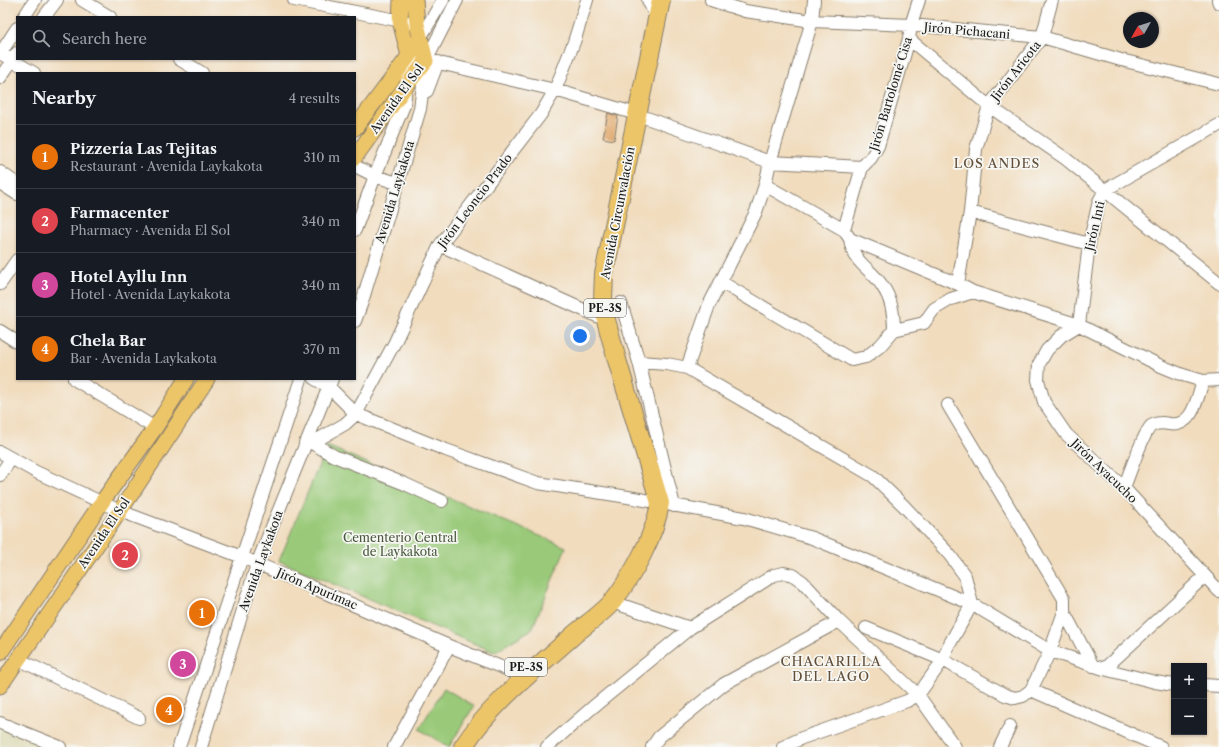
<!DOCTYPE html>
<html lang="en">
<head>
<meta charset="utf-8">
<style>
  :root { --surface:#171b24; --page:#20242c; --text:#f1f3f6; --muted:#9ea1a6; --line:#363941; --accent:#0b8043 }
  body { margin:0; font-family:"Libre Caslon Text",serif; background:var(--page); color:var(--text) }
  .controls { position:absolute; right:12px; bottom:12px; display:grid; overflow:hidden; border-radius:0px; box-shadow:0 1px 3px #0004 }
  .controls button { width:36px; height:36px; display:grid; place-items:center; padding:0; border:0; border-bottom:1px solid var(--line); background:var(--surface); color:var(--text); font:20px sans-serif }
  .compass { position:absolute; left:1123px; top:12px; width:36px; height:36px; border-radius:50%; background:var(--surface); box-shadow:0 1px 3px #0004; rotate:231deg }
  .you { position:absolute; left:580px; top:336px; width:14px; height:14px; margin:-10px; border:3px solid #fff; border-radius:50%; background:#1a73e8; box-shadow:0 0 0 6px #1a73e833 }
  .badge { display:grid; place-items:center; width:26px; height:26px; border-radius:50%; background:var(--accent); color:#fff; font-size:13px; font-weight:700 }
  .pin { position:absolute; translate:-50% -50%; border:2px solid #fff; box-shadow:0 1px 4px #0006 }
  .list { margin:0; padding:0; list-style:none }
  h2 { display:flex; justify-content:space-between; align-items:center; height:52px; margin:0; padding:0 16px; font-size:17px }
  h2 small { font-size:13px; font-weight:400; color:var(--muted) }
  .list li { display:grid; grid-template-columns:26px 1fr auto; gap:12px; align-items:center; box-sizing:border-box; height:64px; padding:0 16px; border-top:1px solid var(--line) }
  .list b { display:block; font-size:15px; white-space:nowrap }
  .list p { margin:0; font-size:13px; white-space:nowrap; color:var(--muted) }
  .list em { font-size:13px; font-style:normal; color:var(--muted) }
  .icon { flex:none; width:22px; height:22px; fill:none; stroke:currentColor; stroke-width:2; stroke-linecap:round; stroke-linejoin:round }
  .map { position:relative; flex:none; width:1219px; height:747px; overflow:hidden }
  .search { position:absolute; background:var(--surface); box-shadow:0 1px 3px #0004; left:16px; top:16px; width:340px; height:44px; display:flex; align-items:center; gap:10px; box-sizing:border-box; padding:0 14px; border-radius:0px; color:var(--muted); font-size:15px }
  .panel { position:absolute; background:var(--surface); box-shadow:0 1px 3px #0004; left:16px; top:72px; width:340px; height:308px; border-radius:0px }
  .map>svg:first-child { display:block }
  .built { fill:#dfddbb }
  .green { fill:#9aca79; stroke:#5b734a }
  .building { fill:#e0a76b }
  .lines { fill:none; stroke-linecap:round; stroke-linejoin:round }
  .minor-casing { stroke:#867c6c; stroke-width:14 }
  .major-casing { stroke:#867c6c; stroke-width:17 }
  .highway-casing { stroke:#867c6c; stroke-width:20 }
  .minor { stroke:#fff; stroke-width:12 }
  .major { stroke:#edc569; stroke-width:15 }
  .highway { stroke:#edc569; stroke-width:18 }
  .labels { text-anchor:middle; stroke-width:3.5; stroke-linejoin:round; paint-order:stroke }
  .shield { fill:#f6f6f2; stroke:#5d5d5c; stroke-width:1 }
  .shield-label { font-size:11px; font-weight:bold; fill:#1c1c1c }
  .street-label { font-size:12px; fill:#1c1c1c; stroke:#f6f6f2 }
  .park-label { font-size:12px; fill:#48593d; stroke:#f6f6f2 }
  .neighbourhood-label { font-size:13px; letter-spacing:1px; fill:#614d38; stroke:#f6f6f2 }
</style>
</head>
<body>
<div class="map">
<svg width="1219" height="747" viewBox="0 0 1219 747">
  <rect width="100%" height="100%" fill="#f6f6f2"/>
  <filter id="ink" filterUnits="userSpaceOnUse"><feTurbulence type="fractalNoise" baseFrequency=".025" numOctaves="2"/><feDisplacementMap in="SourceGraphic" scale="8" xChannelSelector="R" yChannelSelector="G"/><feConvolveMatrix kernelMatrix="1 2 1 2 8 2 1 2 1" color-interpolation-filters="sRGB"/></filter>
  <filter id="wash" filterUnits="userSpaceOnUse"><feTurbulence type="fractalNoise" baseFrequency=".012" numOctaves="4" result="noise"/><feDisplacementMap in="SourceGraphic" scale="16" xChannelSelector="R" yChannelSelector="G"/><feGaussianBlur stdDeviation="0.9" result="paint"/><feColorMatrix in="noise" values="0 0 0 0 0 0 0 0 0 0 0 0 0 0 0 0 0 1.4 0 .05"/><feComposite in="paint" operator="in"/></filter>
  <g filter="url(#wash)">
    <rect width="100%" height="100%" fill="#f1dcbd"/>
    <path class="built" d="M 0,727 L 53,747 L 0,747 Z"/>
    <path class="green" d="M 327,446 L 566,547 L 532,629 L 494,652 L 279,561 Z
      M 444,688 L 474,706 L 449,747 L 419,729 Z"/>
    <g id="blocks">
      <path class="building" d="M 608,113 L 618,116 L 614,140 L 603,138 Z"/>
    </g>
  </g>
  <g filter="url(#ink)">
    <use href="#blocks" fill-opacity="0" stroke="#867c6c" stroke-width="1"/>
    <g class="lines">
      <defs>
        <path id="minor" d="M 82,0 L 110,17
          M 294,0 L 417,24
          M 648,0 L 657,19
          M 711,0 L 745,11 L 812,21 L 911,25 L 1042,37 L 1121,60 L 1219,84
          M 1218,0 L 1219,3
          M 24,17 L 35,0
          M 44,17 L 57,0
          M 420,38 L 443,0
          M 909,39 L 989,106 L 1066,159 L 1219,283
          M 0,53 L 34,73
          M 0,54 L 17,28
          M 179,59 L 202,73
          M 0,78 L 17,53
          M 427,91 L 438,62
          M 1219,125 L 1105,190 L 1099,201 L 1089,244 L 1079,325 L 1061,336 L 1047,350 L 1039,364 L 1038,380 L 1044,402 L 1066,434 L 1124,488 L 1219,591
          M 355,166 L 375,176 L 397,183
          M 0,172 L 17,184
          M 0,183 L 17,194
          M 765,185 L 844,230 L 850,239 L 958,284 L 973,292 L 1079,325 L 1161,366 L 1183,375 L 1203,381 L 1219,380
          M 970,212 L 1089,244
          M 355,230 L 375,176 L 404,105 L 409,56 L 555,90 L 630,112 L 770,162 L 862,167
          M 844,230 L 862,167 L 871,158 L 878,146 L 909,39 L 911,25 L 919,0
          M 850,239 C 854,266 871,267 883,287 C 892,300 894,315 894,330
          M 440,245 L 606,320
          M 721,282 L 852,360 L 866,357 L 880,346 L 894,330 L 924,323 L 934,309 L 951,299 L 973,292
          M 0,284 L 17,260
          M 958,284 L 970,212 L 976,149 L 989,106 L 1042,37 L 1052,0
          M 621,303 L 639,362 L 674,506
          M 355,321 L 362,302 L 420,109 L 426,61 L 457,0
          M 0,331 L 17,342
          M 639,362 L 667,364 L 687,368 L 873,476 L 904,506 L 949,554 L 965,576 L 972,604 L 948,647 L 943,660 L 918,695 L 907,701 L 802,738 L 783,747
          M 687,368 L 709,305 L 756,212 L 765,185 L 770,162 L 812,21 L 814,0
          M 74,379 L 155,428
          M 315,379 L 329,387 L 356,414 L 446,450 L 538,483 L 628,497 L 744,518 L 812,538 L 972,604 L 1050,651 L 1104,669 L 1155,682 L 1174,685
          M 305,443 L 312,443 L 345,424 L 356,414 L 395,342 L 440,245 L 541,114 L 555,90 L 574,42 L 587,0
          M 312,443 L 334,456 L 405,484 L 442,501
          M 0,452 L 36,472 L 120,511 L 242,557 L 449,646 L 518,674 L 525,678
          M 0,475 L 11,459
          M 1124,488 C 1128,477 1144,432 1151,426 C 1157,422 1163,423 1169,424 C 1193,428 1197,398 1203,381
          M 612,602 L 690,628
          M 1064,612 L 1093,666
          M 866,628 L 943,660 L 1005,695 L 1015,698 L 1023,696 L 1031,690 L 1050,651 L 1064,612 L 1064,599 L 948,405
          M 18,659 L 139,718
          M 1104,669 L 1205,576
          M 1204,685 L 1219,686
          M 1031,690 L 1161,747
          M 0,723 L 60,747
          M 179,747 L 301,379
          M 201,747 L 257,564 L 332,379
          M 394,747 L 449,646
          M 547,747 L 593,707 L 690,628 L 774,575 L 784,573 L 793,575 L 803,582 L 839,621 L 918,695 L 955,747
          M 652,747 L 659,737 L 724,684 L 839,621
          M 1000,747 L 1010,726"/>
        <path id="major" d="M 401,0 L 400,21 L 409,56
          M 355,128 L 409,56 L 420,38
          M 355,157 L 406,86 L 426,61 L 417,24 L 415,0
          M 0,653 L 102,502 L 155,428 L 186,379
          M 0,686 L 120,511 L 207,379"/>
        <path id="highway" d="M 463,747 C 492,702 537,668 576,633 C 588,623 604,612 613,601 C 633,575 655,536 660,503 L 617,360 L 606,320 L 603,300 L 604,274 L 661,0"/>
      </defs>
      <use href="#minor" class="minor-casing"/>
      <use href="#major" class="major-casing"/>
      <use href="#highway" class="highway-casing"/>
      <use href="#minor" class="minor"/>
      <use href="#major" class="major"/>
      <use href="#highway" class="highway"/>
    </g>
  </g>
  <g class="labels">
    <g class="shield">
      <rect x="584" y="299" width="42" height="18" rx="3"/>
      <rect x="505" y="658" width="42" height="18" rx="3"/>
    </g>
    <g class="shield-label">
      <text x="605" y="312">PE-3S</text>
      <text x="526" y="671">PE-3S</text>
    </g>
    <g class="street-label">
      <text transform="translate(967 31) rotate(5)" y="4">Jirón Pichacani</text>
      <text transform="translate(1016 71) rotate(-52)" y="4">Jirón Aricota</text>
      <text transform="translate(891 94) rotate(-73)" y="4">Jirón Bartolomé Cisa</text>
      <text transform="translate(397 99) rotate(-54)" y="4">Avenida El Sol</text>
      <text transform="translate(395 192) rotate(-73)" y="4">Avenida Laykakota</text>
      <text transform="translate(475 201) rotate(-53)" y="4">Jirón Leoncio Prado</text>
      <text transform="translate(618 213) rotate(-79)" y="4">Avenida Circunvalación</text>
      <text transform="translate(1095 226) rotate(-77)" y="4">Jirón Inti</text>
      <text transform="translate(1104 471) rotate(44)" y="4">Jirón Ayacucho</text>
      <text transform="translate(104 533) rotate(-56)" y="4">Avenida El Sol</text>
      <text transform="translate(261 561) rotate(-70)" y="4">Avenida Laykakota</text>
      <text transform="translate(317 589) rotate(23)" y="4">Jirón Apurímac</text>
    </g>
    <g class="park-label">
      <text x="400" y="542">Cementerio Central<tspan x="400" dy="14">de Laykakota</tspan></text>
    </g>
    <g class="neighbourhood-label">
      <text x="997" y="168">LOS ANDES</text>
      <text x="831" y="666">CHACARILLA<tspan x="831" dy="15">DEL LAGO</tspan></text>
    </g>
  </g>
</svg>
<div class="controls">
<button>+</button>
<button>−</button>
</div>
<svg class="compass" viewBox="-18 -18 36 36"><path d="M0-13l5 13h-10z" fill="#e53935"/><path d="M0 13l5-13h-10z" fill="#9ea1a6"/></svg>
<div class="you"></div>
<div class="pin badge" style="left:202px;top:613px;background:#e8710a">1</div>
<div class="pin badge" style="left:125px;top:555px;background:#e0444e">2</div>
<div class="pin badge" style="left:183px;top:664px;background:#d1479c">3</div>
<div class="pin badge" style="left:169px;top:710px;background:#e8710a">4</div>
<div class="search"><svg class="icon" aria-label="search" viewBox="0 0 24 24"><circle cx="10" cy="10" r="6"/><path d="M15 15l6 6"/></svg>Search here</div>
<section class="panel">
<h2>Nearby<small>4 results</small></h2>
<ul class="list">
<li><span class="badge" style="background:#e8710a">1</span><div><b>Pizzería Las Tejitas</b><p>Restaurant · Avenida Laykakota</p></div><em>310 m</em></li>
<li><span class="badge" style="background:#e0444e">2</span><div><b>Farmacenter</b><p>Pharmacy · Avenida El Sol</p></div><em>340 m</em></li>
<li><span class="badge" style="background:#d1479c">3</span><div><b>Hotel Ayllu Inn</b><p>Hotel · Avenida Laykakota</p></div><em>340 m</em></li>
<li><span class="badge" style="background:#e8710a">4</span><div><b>Chela Bar</b><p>Bar · Avenida Laykakota</p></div><em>370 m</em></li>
</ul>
</section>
</div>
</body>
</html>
